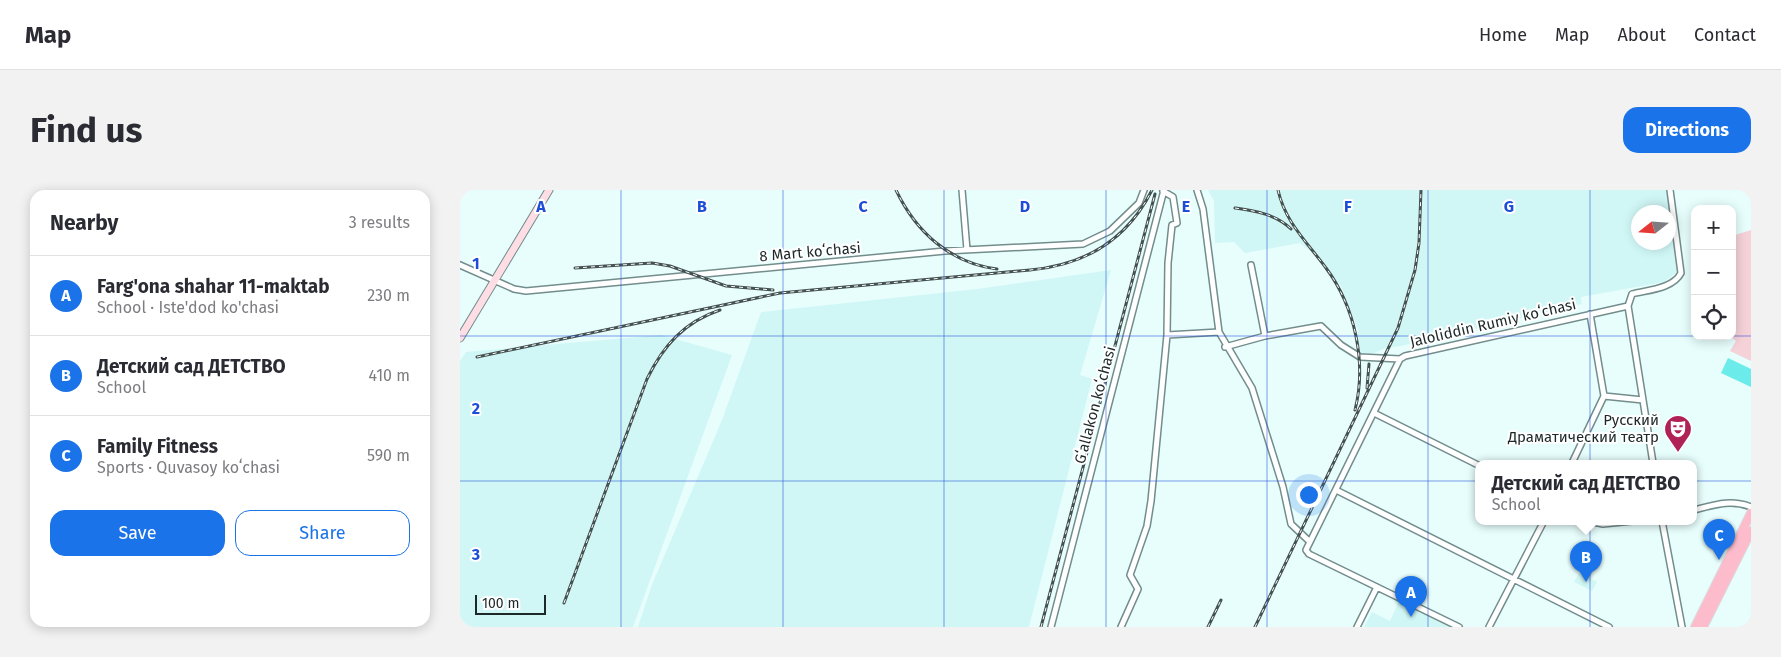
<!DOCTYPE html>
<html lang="en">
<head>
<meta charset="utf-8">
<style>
  :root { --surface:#fff; --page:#f2f2f3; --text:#2b2b33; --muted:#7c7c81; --line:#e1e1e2; --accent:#1a73e8 }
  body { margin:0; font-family:"Fira Sans",sans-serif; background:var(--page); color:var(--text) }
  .controls { position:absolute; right:15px; top:15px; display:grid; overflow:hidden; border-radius:10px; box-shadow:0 2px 12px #0003 }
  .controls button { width:45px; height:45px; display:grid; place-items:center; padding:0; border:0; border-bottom:1px solid var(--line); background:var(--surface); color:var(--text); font:25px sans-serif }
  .compass { position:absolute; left:1171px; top:15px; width:45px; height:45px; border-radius:50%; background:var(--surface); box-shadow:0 2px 12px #0003; rotate:253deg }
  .scale { position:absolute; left:15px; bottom:12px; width:71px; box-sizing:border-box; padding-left:5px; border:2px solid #1d2828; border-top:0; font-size:14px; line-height:18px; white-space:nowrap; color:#1d2828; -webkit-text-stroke:4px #fff; paint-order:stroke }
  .you { position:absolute; left:848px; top:304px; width:18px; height:18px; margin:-12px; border:4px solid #fff; border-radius:50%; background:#1a73e8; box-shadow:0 0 0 8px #1a73e833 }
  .badge { display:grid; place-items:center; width:32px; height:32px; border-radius:50%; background:var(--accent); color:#fff; font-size:16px; font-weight:700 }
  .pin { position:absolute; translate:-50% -41px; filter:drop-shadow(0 1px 2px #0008) }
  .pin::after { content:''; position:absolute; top:26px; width:18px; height:15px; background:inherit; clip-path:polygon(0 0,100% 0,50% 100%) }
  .popup { position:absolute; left:1015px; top:270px; width:222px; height:65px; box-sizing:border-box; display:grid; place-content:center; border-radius:10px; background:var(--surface); filter:drop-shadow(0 1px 4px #0005); font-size:16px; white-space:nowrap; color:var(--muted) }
  .popup b { font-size:19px; color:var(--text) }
  .popup::after { content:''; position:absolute; left:50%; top:100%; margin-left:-10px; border:10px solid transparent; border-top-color:var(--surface) }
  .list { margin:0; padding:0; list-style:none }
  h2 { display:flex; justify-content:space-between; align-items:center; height:65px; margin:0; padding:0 20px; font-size:21px }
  h2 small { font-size:16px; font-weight:400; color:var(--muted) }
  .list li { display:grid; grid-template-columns:32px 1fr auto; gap:15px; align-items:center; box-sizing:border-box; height:80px; padding:0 20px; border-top:1px solid var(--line) }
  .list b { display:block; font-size:19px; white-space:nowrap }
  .list p { margin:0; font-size:16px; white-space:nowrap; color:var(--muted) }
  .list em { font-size:16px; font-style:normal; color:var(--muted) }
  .actions { display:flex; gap:10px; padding:15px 20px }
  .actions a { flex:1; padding:11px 0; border:1px solid var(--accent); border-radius:15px; text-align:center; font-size:18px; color:var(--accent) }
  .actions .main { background:var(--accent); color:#fff }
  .icon { flex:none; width:28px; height:28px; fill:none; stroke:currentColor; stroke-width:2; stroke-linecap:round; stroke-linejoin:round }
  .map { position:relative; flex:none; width:1291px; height:437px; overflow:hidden; border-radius:15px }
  header { display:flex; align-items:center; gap:30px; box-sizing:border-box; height:70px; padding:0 25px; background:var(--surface); border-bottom:1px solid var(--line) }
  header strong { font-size:24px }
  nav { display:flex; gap:28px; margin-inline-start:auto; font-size:18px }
  .intro { display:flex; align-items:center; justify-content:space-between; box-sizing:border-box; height:120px; padding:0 30px }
  h1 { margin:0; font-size:35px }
  .button { padding:12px 22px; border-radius:15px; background:var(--accent); color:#fff; font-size:18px; font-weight:700 }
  main { display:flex; gap:30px; padding:0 30px }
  aside { flex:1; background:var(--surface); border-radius:15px; box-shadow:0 2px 12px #0003 }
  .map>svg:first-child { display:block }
  .built { fill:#d0f7f6; fill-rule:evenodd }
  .green { fill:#f5d1d8 }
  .water { fill:#6beceb }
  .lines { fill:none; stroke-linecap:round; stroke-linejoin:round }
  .street-casing { stroke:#738d8c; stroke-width:8 }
  .secondary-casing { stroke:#738d8c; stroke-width:9 }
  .primary-casing { stroke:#dbdddd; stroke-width:10 }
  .street { stroke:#fff; stroke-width:5 }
  .secondary { stroke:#fedde5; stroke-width:7 }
  .primary { stroke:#fdbccb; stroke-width:8 }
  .rail-casing { stroke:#445151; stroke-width:3 }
  .rail { stroke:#fff; stroke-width:1; stroke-dasharray:4; stroke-linecap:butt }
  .grid { fill:none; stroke:#1d4ed8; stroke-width:1; stroke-opacity:0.55 }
  .labels { text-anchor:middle; stroke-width:4; stroke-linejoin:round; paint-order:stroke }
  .street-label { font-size:15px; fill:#1d2828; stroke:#fff }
  .poi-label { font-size:15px; fill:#1d2828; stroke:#fff; text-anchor:end }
  .grid-label { font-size:16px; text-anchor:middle; font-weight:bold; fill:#1d4ed8; stroke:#fff; stroke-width:4; stroke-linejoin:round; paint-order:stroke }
</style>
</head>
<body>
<header>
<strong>Map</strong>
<nav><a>Home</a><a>Map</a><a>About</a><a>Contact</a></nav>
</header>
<div class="intro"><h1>Find us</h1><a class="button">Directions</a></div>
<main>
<aside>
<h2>Nearby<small>3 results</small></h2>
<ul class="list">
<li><span class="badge">A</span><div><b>Farg'ona shahar 11-maktab</b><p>School · Iste'dod ko'chasi</p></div><em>230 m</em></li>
<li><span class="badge">B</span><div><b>Детский сад ДЕТСТВО</b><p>School</p></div><em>410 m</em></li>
<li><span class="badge">C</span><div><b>Family Fitness</b><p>Sports · Quvasoy koʻchasi</p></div><em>590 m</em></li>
</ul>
<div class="actions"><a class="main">Save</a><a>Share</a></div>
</aside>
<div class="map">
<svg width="1291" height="437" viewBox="0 0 1291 437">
  <rect width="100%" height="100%" fill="#e7fefd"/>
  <path class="built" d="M 748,0 L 1206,0 L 1218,81 L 1204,92 L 1121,107 L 1122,114 L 941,156 L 925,158 L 914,163 L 899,163 L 898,140 L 881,96 L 853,63 L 840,53 L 785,63 L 774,52 L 755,53 L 754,11 ZM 1208,22 L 1208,52 L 1178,52 L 1178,22 Z
    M 651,80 L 620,185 L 632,189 L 569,437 L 178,437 L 191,397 L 262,230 L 301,122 L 517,99 Z
    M 201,145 L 272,165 L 173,437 L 0,437 L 0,171 L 6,162 Z
    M 1119,383 L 1137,392 L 1132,401 L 1114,392 Z
    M 939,411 L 992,437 L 904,437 L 912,422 L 930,431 Z"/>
  <path class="green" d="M 1291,40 L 1291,171 L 1270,161 L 1276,151 L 1270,146 L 1272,146 L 1272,46 Z"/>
  <path class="water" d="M 1268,168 L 1291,179 L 1291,197 L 1261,183 Z"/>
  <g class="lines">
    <defs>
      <path id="street" d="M 502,0 L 507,60
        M 737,0 L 743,19 L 759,142 L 792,198 L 823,297 L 831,334 L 849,351
        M 0,75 L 54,99 L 66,101 L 485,61 L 623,54 L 650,41 L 679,13 L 684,0
        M 791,75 L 805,146
        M 707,145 L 759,142
        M 765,157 L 805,146 L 861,136 L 881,155 L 900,167 L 940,169
        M 1144,206 L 1183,210
        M 914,223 L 1018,275
        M 1112,273 L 1144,206 L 1130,124
        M 1193,273 L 1168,116 L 1172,104 C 1187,100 1213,99 1221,83 L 1210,0
        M 876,300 L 1149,437
        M 1234,320 C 1254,315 1271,309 1291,317
        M 1128,331 L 1143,334 L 1172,331
        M 1202,331 L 1222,437
        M 591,437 L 704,0
        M 661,437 L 678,399 L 670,385 L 687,336 L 691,311 L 707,145 L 708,73 L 712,35 L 717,33 L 713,7 L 703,1
        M 897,437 L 917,397
        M 999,437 L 849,364 L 846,360 L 940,169 L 945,166 L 1168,116
        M 1029,437 L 1084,331"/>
      <path id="secondary" d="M 0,148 L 89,0"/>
      <path id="primary" d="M 1235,437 L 1291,323
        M 1243,437 L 1291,341"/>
    </defs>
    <use href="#street" class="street-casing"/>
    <use href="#secondary" class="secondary-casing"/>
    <use href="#primary" class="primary-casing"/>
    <use href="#street" class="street"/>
    <use href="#secondary" class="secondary"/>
    <use href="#primary" class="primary"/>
    <defs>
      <path id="rail" d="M 436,0 C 456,42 490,73 537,79
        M 818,0 C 825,32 847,52 866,78 C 895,117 907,172 895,220
        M 775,18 C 795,21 816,24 831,39
        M 115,78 L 192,73 L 210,76 L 266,96 L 313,100
        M 17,167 L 320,103 L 570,80 C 625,75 667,50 692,0
        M 907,198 L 909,174
        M 104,413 L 187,189 C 203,156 224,132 260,120
        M 581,437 L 695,4
        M 748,437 L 761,410
        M 795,437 L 938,138 L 955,80 L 959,53 L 961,0"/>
    </defs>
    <use href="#rail" class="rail-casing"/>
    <use href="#rail" class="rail"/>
  </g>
  <path class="grid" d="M 161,0 L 161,437M 323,0 L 323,437M 484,0 L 484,437M 646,0 L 646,437M 807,0 L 807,437M 968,0 L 968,437M 1130,0 L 1130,437M 0,146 L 1235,146M 1272,146 L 1291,146M 0,291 L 1291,291"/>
  <defs>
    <symbol id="theatre-pin" viewBox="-11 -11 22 30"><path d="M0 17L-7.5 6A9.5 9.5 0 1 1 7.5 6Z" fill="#b02156" stroke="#fff"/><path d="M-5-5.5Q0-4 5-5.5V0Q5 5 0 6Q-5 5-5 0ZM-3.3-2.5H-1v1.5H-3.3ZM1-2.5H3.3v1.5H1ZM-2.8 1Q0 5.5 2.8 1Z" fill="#fff"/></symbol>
  </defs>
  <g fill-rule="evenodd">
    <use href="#theatre-pin" x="1202" y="223" width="32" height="43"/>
  </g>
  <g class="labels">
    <g class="street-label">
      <text transform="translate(350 62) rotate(-5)" y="5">8 Mart koʻchasi</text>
      <text transform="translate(1033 133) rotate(-13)" y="5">Jaloliddin Rumiy koʻchasi</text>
      <text transform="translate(635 215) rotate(-75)" y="5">Gʻallakon koʻchasi</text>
    </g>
    <g class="poi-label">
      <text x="1199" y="235">Русский<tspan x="1199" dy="17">Драматический театр</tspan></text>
    </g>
  </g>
  <g class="grid-label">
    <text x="81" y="22">A</text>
    <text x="242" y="22">B</text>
    <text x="403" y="22">C</text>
    <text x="565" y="22">D</text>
    <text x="726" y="22">E</text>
    <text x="888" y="22">F</text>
    <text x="1049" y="22">G</text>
    <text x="16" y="79">1</text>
    <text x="16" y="224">2</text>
    <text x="16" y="370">3</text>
  </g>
</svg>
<div class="controls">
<button>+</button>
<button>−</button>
<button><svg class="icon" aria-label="locate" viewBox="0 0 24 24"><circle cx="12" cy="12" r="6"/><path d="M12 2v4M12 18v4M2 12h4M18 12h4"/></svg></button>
</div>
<svg class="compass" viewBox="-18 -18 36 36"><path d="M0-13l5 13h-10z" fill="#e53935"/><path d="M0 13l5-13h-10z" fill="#7c7c81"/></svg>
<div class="scale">100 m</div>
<div class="you"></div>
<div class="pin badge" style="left:951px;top:427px">A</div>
<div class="pin badge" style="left:1126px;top:392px">B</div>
<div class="popup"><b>Детский сад ДЕТСТВО</b>School</div>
<div class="pin badge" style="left:1259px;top:370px">C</div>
</div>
</main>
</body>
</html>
